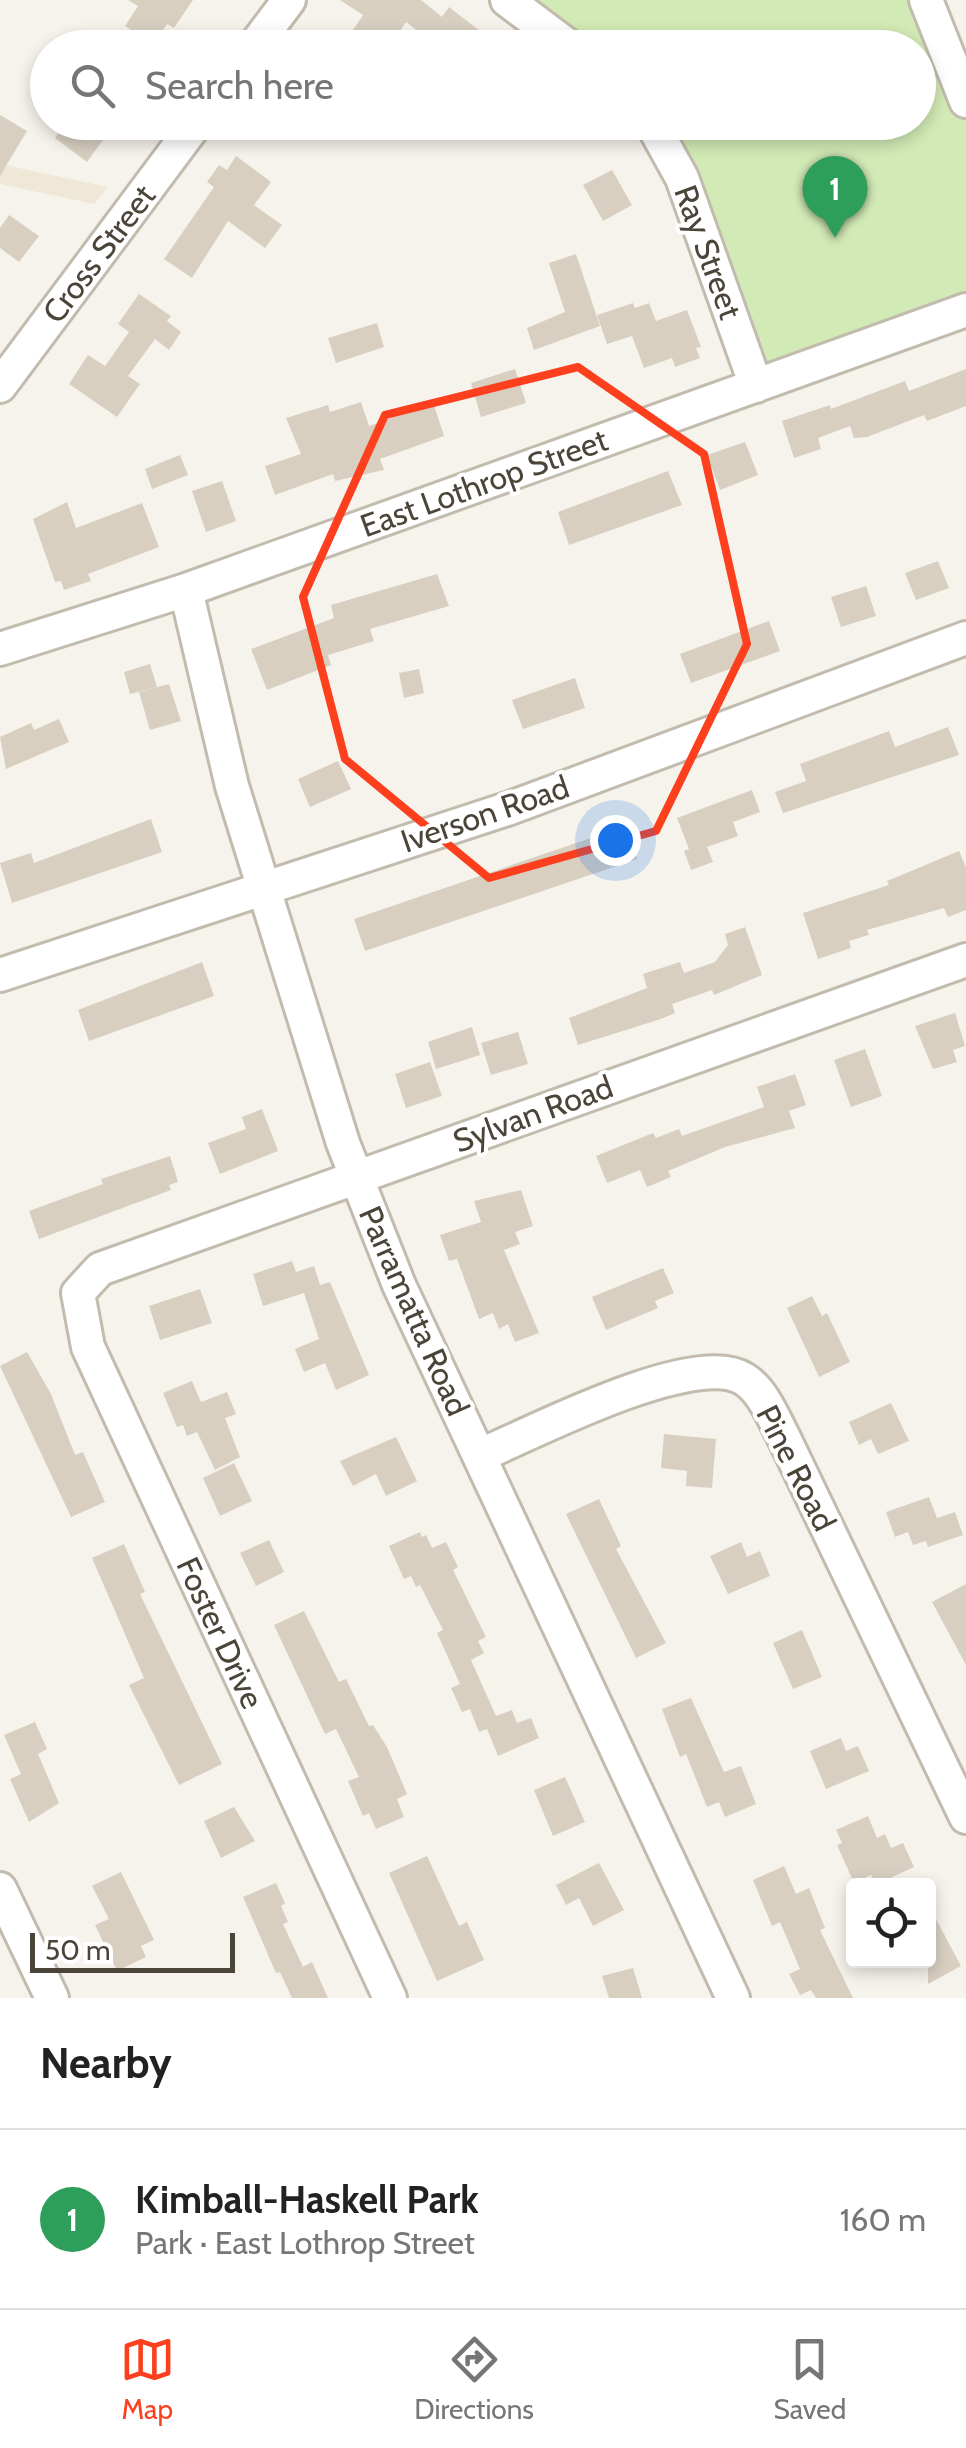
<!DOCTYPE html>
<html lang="en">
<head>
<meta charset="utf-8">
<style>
  :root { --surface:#fff; --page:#f2f2f2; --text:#222; --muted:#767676; --line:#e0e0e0; --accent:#fc3f1d }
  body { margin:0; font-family:Cabin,sans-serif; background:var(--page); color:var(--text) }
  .controls { position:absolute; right:30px; bottom:30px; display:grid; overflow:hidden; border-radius:10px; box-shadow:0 5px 15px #0003 }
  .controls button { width:90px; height:90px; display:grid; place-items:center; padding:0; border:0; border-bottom:2px solid var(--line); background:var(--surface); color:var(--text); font:50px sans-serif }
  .scale { position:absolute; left:30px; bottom:25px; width:205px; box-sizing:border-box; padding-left:10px; border:5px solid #4b4439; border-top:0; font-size:28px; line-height:35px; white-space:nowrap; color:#4b4439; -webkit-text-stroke:8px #fff; paint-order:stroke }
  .you { position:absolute; left:615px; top:840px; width:35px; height:35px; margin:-25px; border:8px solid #fff; border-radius:50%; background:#1a73e8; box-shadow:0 0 0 15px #1a73e833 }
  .badge { display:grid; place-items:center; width:65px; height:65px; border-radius:50%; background:var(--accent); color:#fff; font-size:32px; font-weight:700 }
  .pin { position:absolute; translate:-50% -82px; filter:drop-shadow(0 2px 5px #0008) }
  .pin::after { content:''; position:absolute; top:52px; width:35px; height:30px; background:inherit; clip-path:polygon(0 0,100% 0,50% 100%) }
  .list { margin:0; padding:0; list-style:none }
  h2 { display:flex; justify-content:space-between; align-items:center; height:130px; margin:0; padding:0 40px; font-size:42px }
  h2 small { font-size:32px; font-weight:400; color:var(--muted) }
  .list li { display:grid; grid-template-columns:65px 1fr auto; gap:30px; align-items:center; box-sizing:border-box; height:180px; padding:0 40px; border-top:2px solid var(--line) }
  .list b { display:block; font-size:38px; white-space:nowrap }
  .list p { margin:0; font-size:32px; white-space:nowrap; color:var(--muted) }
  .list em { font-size:32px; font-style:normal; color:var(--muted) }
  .icon { flex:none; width:55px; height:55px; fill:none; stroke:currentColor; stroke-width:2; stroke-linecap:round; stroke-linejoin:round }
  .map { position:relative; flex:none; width:966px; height:1998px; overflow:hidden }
  .search { position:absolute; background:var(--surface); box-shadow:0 5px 15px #0003; left:30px; right:30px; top:30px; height:110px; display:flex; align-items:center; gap:25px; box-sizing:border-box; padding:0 35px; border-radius:55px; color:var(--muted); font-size:38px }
  .sheet { height:310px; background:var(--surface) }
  nav { display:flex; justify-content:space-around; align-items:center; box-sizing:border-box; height:140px; border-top:2px solid var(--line); background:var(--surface); font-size:28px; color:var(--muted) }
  nav a { display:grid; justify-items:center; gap:5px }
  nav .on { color:var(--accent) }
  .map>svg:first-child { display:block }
  .education { fill:#efe8d6 }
  .green { fill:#d2eab5 }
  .building { fill:#d8cfc1 }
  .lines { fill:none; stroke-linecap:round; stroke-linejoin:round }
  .minor-casing { stroke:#c2bbae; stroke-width:38 }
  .minor { stroke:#fff; stroke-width:32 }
  .marked { fill:none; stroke:#fc3f1d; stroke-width:8; stroke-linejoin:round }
  .labels { text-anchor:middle; stroke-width:8; stroke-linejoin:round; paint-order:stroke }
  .street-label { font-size:32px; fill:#4b4439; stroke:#fff }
</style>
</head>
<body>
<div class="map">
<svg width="966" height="1998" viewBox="0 0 966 1998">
  <rect width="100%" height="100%" fill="#f6f3ec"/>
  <path class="education" d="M 0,164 L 108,187 L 94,204 L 0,184 Z"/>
  <path class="green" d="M 500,0 L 927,0 L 966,92 L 966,298 L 756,386 L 643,123 L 918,122 L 918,48 L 563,47 Z"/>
  <path class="building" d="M 128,0 L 193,0 L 174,28 L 167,24 L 153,44 L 125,26 L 138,6 Z
    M 340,0 L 421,0 L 442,17 L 449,7 L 502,48 L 440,48 L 406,22 L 391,44 L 380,36 L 374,44 L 353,30 L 363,15 Z
    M 0,115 L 27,131 L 0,176 Z
    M 66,122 L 116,122 L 87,162 L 55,138 Z
    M 236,156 L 271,182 L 254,205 L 282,225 L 265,248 L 228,221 L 192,278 L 164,259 L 214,187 L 207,182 L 219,165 L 227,170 Z
    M 612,170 L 632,205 L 603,221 L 583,185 Z
    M 9,215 L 39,236 L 19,262 L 0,248 L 0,228 Z
    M 576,254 L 600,326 L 534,350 L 527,328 L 565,312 L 549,263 Z
    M 139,294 L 171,316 L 167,321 L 181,332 L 169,350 L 155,339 L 128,376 L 140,384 L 117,417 L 69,384 L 88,355 L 105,366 L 129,332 L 118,324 Z
    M 633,303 L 635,308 L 649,303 L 656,321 L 687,310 L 701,347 L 696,348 L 700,358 L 675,367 L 672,358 L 644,368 L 632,336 L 607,344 L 597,315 Z
    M 377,323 L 384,347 L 336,363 L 328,338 Z
    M 515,369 L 526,403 L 481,417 L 471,383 Z
    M 966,369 L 966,406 L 927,421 L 924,415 L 867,437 L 854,438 L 850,426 L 818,438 L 821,449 L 794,458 L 782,421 L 830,405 L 831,409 L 905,381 L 909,391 Z
    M 361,402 L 369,426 L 433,402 L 444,436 L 380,459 L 384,470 L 335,481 L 333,474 L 275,495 L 265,466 L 301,454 L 286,418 L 328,405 L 330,412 Z
    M 745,442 L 758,475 L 720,490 L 707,455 Z
    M 180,455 L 188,475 L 152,489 L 145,469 Z
    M 668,471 L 682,505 L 569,545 L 558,512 Z
    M 222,481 L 236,521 L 206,532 L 192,491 Z
    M 67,502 L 76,528 L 142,503 L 159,547 L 88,574 L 91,581 L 64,590 L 61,581 L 55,582 L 33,519 Z
    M 938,561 L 949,588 L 916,600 L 905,573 Z
    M 437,574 L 449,606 L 370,629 L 374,641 L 328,655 L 331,665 L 267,690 L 251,649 L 334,618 L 331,605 Z
    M 866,586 L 876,616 L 841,627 L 831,597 Z
    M 769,621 L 780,651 L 691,683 L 680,654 Z
    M 150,664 L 157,687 L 130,694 L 124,672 Z
    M 419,669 L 424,693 L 404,698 L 399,673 Z
    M 575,678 L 585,708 L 523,729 L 512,700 Z
    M 169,684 L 181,721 L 150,730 L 139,692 Z
    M 59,719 L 69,742 L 6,769 L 0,737 L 31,723 L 34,730 Z
    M 948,727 L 959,755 L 783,813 L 775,792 L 806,781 L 800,764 L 889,731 L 895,747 Z
    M 338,761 L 351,789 L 310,807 L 298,779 Z
    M 752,790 L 760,812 L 733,822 L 738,836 L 707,847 L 713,862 L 691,870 L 684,851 L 689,849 L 677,818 Z
    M 151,819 L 162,852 L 12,903 L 0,863 L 31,853 L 34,863 Z
    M 626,826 L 637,859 L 365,951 L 354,919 Z
    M 959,851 L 966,867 L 966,910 L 948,917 L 944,908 L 867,930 L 869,935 L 849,941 L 851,948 L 818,959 L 803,913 L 889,885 L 887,881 Z
    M 745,927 L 762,975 L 714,995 L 712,990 L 672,1004 L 675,1013 L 661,1019 L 578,1045 L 569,1018 L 647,988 L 643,974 L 680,962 L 684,973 L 715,962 L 728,945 L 725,934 Z
    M 202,962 L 214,996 L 89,1041 L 78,1010 Z
    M 955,1013 L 965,1046 L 953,1050 L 957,1062 L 933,1069 L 915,1026 Z
    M 472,1027 L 480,1055 L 436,1069 L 428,1042 Z
    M 518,1032 L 528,1064 L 491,1075 L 481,1043 Z
    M 865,1049 L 882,1096 L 851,1107 L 834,1060 Z
    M 430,1062 L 442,1096 L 406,1108 L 395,1074 Z
    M 795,1074 L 806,1105 L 789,1111 L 795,1128 L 725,1147 L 668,1171 L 671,1177 L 647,1187 L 640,1170 L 607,1183 L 596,1156 L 653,1133 L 656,1138 L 679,1129 L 682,1136 L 764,1107 L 757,1087 Z
    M 262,1109 L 278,1151 L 220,1174 L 208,1143 L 246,1129 L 242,1117 Z
    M 170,1156 L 178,1182 L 169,1185 L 171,1190 L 39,1239 L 29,1211 L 103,1184 L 101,1179 Z
    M 521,1190 L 533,1226 L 515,1232 L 520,1244 L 504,1250 L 539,1333 L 515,1342 L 508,1324 L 499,1329 L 493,1313 L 479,1319 L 457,1259 L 449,1261 L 440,1235 L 481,1222 L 474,1201 Z
    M 292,1261 L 296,1272 L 314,1266 L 320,1285 L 330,1282 L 369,1375 L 336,1390 L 325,1363 L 304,1372 L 295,1349 L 319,1339 L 304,1293 L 263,1306 L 253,1274 Z
    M 663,1268 L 674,1293 L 655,1301 L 658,1308 L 606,1330 L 592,1297 Z
    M 200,1289 L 212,1323 L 160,1340 L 149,1306 Z
    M 812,1296 L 822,1316 L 827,1313 L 850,1362 L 819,1377 L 787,1308 Z
    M 27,1352 L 51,1394 L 75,1455 L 83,1452 L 105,1502 L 71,1517 L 0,1366 Z
    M 192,1381 L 201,1402 L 227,1392 L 236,1414 L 225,1418 L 240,1457 L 215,1470 L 197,1432 L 187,1436 L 183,1425 L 177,1427 L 163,1393 Z
    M 891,1403 L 909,1441 L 878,1454 L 871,1439 L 859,1445 L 849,1422 Z
    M 664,1434 L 716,1439 L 712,1488 L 686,1486 L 687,1471 L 661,1468 Z
    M 396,1437 L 417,1481 L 386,1496 L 376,1474 L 353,1486 L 340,1461 Z
    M 234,1463 L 252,1501 L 220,1516 L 203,1478 Z
    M 929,1497 L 937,1518 L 955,1512 L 963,1535 L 928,1547 L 926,1541 L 913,1545 L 908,1532 L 895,1537 L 886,1512 Z
    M 599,1499 L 621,1546 L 616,1549 L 666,1643 L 636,1658 L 566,1514 Z
    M 420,1532 L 422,1537 L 426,1535 L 432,1548 L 446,1542 L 458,1567 L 453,1570 L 486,1637 L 478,1641 L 484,1653 L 471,1660 L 496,1716 L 512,1710 L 517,1723 L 531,1718 L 539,1738 L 498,1756 L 487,1729 L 479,1732 L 470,1709 L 462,1712 L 451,1688 L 460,1684 L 437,1633 L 443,1630 L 420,1585 L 416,1587 L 411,1576 L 404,1579 L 389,1546 Z
    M 269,1540 L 284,1572 L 256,1586 L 240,1553 Z
    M 741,1542 L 747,1557 L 760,1551 L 770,1576 L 728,1594 L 710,1556 Z
    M 124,1544 L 145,1592 L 140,1594 L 222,1764 L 179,1785 L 129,1685 L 144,1678 L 92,1558 Z
    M 966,1584 L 966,1665 L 932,1602 Z
    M 304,1611 L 339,1682 L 346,1679 L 369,1726 L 373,1725 L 387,1747 L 407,1794 L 397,1799 L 404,1817 L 376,1829 L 369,1813 L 363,1816 L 348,1781 L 359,1777 L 336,1729 L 325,1734 L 274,1625 Z
    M 802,1630 L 822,1677 L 793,1689 L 773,1643 Z
    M 691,1698 L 724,1772 L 741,1766 L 756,1804 L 725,1817 L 719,1802 L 707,1807 L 686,1754 L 680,1757 L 662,1709 Z
    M 35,1722 L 47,1749 L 38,1754 L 59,1803 L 29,1822 L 10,1779 L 21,1774 L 4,1735 Z
    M 841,1738 L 846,1751 L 858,1746 L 869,1771 L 826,1789 L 810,1751 Z
    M 565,1777 L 585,1822 L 553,1836 L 534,1790 Z
    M 234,1807 L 255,1841 L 221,1858 L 204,1821 Z
    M 868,1816 L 877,1838 L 885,1834 L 891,1848 L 903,1843 L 914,1867 L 875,1885 L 871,1875 L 854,1883 L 837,1845 L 842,1843 L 836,1830 Z
    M 427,1856 L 459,1926 L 467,1922 L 484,1960 L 437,1981 L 389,1873 Z
    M 599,1863 L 624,1910 L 593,1926 L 579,1898 L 566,1905 L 556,1885 Z
    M 784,1866 L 796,1894 L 809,1888 L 825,1928 L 820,1930 L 853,1998 L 816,1998 L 811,1990 L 800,1995 L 789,1974 L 800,1969 L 780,1922 L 772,1926 L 753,1880 Z
    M 121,1872 L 154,1940 L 141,1946 L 146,1957 L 117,1971 L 95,1925 L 109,1919 L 92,1886 Z
    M 276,1883 L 285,1903 L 281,1906 L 288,1922 L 283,1924 L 303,1967 L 312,1962 L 328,1998 L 292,1998 L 280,1972 L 276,1973 L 243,1897 Z
    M 928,1904 L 961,1966 L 928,1984 Z
    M 633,1968 L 642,1998 L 609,1998 L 602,1976 Z"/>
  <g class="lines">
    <defs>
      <path id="minor" d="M 507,0 L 571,48
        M 926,0 L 966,101
        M 253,48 L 289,0
        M 651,122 L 682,178 L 756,386
        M 0,386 L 197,122
        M 186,590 L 232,786 L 343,1143 L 399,1285 L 733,1998
        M 0,649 L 186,590 L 966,310
        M 0,975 L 510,808 L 966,638
        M 479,1456 C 532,1433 695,1348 744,1379 C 763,1391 773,1417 783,1436 L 966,1817
        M 0,1889 L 52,1998
        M 390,1998 L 88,1347 L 78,1293 L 100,1269 L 966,960"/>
    </defs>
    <use href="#minor" class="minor-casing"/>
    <use href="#minor" class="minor"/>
  </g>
  <path class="marked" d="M 578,367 L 704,454 L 747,644 L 656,831 L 489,878 L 345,759 L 303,597 L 385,415 Z"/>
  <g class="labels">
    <g class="street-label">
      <text transform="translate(708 252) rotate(70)" y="11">Ray Street</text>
      <text transform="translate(99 254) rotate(-53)" y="11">Cross Street</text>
      <text transform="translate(484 483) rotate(-20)" y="11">East Lothrop Street</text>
      <text transform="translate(485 814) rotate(-19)" y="11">Iverson Road</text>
      <text transform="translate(533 1114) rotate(-20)" y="11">Sylvan Road</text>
      <text transform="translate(414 1311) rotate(66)" y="11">Parramatta Road</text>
      <text transform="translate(796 1468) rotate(63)" y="11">Pine Road</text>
      <text transform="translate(220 1633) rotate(65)" y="11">Foster Drive</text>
    </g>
  </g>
</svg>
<div class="controls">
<button><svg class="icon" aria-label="locate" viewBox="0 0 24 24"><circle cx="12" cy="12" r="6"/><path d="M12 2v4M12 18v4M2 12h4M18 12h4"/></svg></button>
</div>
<div class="scale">50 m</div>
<div class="you"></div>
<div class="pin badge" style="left:835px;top:238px;background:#2e9e5b">1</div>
<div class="search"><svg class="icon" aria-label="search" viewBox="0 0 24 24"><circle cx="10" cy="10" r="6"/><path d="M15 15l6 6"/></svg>Search here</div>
</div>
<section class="sheet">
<h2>Nearby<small></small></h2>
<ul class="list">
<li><span class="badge" style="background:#2e9e5b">1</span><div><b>Kimball-Haskell Park</b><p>Park · East Lothrop Street</p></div><em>160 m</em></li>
</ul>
</section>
<nav>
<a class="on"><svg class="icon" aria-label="map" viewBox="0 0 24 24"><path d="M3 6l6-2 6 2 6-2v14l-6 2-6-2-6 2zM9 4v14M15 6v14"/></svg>Map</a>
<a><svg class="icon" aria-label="directions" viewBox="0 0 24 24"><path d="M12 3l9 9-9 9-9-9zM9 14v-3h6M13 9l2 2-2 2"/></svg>Directions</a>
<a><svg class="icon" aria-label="saved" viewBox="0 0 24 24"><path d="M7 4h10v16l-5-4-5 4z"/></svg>Saved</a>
</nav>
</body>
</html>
